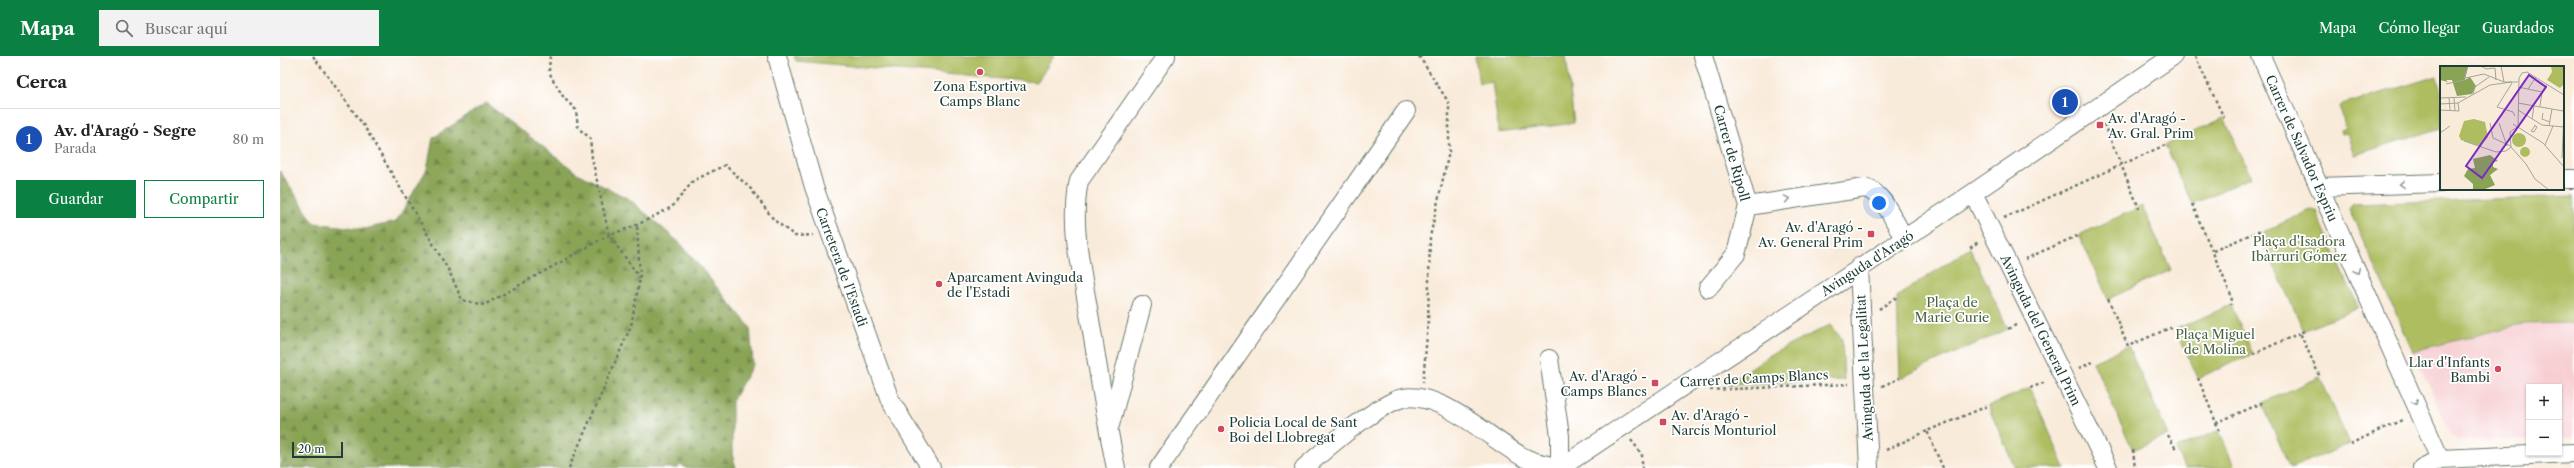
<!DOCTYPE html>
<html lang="es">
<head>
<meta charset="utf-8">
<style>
  :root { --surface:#fff; --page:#f2f2f2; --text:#222; --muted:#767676; --line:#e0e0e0; --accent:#0b8043 }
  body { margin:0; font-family:"Libre Caslon Text",serif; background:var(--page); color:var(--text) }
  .controls { position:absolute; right:12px; bottom:12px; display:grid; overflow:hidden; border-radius:0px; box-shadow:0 1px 3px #0004 }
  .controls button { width:36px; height:36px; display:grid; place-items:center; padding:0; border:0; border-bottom:1px solid var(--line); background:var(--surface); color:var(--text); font:20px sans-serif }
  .scale { position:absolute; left:12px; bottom:10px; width:51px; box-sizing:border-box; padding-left:4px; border:2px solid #1f3d34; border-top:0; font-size:11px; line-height:14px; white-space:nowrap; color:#1f3d34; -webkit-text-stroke:3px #fff; paint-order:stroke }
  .you { position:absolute; left:1599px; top:147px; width:14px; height:14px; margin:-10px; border:3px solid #fff; border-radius:50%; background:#1a73e8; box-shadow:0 0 0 6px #1a73e833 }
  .badge { display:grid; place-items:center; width:26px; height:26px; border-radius:50%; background:var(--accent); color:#fff; font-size:13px; font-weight:700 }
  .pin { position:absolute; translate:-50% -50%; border:2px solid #fff; box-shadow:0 1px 4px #0006 }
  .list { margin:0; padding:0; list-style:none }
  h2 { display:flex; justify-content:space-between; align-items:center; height:52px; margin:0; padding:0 16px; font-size:17px }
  h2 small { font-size:13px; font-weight:400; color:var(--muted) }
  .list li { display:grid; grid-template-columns:26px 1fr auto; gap:12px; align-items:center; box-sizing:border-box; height:60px; padding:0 16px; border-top:1px solid var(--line) }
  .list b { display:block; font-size:15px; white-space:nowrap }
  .list p { margin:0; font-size:13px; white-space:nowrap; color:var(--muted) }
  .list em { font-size:13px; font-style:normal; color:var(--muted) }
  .actions { display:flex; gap:8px; padding:12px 16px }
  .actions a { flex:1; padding:9px 0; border:1px solid var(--accent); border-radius:0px; text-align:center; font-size:14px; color:var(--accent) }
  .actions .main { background:var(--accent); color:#fff }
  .icon { flex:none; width:22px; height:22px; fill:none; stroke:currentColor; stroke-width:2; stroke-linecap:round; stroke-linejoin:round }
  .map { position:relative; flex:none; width:2294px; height:412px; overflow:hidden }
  header { display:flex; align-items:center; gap:24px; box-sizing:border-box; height:56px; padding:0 20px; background:var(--accent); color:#fff }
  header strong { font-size:19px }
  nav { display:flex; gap:22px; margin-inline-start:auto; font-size:14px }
  .search { width:280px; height:36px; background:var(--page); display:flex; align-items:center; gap:10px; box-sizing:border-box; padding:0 14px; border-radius:0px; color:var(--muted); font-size:15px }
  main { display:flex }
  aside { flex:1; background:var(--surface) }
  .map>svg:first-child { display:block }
  .built { fill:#f7cfd2 }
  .forest { fill:url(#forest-firs); stroke:#547045 }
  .green { fill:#aebd60; stroke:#667d4a }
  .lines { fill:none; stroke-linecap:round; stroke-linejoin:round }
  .minor-casing { stroke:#6b7a6e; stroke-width:20 }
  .path { stroke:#6b7a6e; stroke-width:2.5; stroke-dasharray:3 3; stroke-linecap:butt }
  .minor { stroke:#fff; stroke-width:18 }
  .oneway { stroke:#8f9e9a }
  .poi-dot { fill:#d1495b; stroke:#fff; stroke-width:1.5 }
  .labels { text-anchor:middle; stroke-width:3.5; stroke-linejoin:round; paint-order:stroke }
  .poi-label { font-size:13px; fill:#1f3d34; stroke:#fff; text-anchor:start }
  .street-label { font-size:13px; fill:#1f3d34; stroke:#fff }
  .park-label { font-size:13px; fill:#4a6341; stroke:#fff }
  .inset-road { fill:none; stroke:#a2a598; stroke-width:1 }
  .view { fill:#7b2cbf; fill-opacity:0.15; stroke:#7b2cbf; stroke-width:2 }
  .inset-edge { fill:none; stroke:#1f3d34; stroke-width:2 }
</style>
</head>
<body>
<header>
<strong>Mapa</strong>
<div class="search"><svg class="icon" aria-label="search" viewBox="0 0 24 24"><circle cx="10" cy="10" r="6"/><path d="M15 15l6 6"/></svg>Buscar aquí</div>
<nav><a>Mapa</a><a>Cómo llegar</a><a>Guardados</a></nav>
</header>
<main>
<aside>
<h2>Cerca<small></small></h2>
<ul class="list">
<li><span class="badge" style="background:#1a4fb4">1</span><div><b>Av. d'Aragó - Segre</b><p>Parada</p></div><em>80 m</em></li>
</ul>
<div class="actions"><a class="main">Guardar</a><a>Compartir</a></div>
</aside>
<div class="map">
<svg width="2294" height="412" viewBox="0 0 2294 412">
  <defs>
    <pattern id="forest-firs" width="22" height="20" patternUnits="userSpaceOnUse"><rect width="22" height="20" fill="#8aa456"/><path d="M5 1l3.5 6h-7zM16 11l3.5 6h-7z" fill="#708748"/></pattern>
  </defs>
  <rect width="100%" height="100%" fill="#fff"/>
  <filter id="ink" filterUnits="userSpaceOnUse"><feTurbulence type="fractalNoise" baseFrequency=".025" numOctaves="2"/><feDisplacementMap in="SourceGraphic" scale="8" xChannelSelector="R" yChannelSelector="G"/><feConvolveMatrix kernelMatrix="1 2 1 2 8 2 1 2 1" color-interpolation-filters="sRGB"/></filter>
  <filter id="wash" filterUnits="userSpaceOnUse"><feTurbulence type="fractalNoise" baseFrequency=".012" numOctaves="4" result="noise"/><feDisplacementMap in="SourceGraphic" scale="16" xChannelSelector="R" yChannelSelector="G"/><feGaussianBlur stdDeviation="0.9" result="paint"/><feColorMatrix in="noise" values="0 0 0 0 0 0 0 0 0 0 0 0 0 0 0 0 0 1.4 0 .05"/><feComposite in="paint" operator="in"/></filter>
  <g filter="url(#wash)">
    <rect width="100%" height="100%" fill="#f9ebda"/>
    <path class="built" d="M 2294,267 L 2294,382 L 2279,382 L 2279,331 L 2249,331 L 2249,383 L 2178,385 L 2171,379 L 2133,295 L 2241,268 Z"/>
    <path class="forest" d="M 206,47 L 297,117 L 349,143 L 401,188 L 470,271 L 473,308 L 452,345 L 452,398 L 456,412 L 405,412 L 401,408 L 398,412 L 0,412 L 0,115 L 34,167 L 84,173 L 116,166 L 147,113 L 153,82 Z"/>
    <path class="green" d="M 514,0 L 774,0 L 757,26 L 516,5 Z
      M 1195,0 L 1286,0 L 1294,67 L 1219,77 L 1212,26 L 1199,28 Z
      M 2157,20 L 2161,32 L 2161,72 L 2074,99 L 2067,77 L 2062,78 L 2061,74 L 2066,72 L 2059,50 Z
      M 1944,62 L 1971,121 L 1912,148 L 1885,89 Z
      M 2294,140 L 2294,267 L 2241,268 L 2133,295 L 2069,153 L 2073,148 Z
      M 1862,150 L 1891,214 L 1828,243 L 1799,179 Z
      M 2030,154 L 2036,155 L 2078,251 L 2024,275 L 1981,182 L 1983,176 Z
      M 1690,192 L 1728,273 L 1620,322 L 1617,241 Z
      M 1951,249 L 1973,298 L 1918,322 L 1896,273 Z
      M 1550,269 L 1562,283 L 1564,324 L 1447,328 L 1490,299 Z
      M 1848,290 L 1888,379 L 1853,394 L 1813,306 Z
      M 2040,321 L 2070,388 L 2010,412 L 1982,347 Z
      M 1750,332 L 1785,412 L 1735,412 L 1708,350 Z
      M 1939,374 L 1955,412 L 1904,412 L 1896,393 Z"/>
  </g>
  <g filter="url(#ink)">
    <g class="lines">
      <defs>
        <path id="minor" d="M 497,0 L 534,131 L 610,344 L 651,412
          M 1423,0 L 1468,150 L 1456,198 L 1428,232
          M 1981,0 L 2160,403
          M 2283,123 L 2294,123
          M 2039,131 L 2161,127
          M 1693,137 L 1828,412
          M 1468,150 L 1585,132 C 1604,137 1614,166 1624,182
          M 1579,211 L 1589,412
          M 1269,303 L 1280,380 L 1280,412
          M 830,369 L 862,249
          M 836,412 C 825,361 818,310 809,258 C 802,215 790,169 799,125 L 886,0
          M 879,412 L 1126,55
          M 1024,412 C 1052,388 1080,362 1114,345 C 1154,326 1211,385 1245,402 C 1255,407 1269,409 1280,412
          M 1280,412 L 1693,137 L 1893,0
          M 2142,412 L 2160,403 L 2294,397"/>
      </defs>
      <use href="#minor" class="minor-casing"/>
      <path class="path" d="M 33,0 L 84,70 L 169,215 L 182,244 L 204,249 L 329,179 L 357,169 L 392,151 L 413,125 L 445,109 L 470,132 L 494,164 L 515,180 L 533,179
        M 270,0 L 269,15 L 272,22 L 284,42 L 296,54 L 298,72 L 310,82 L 312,102 L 329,179 L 360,222
        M 1139,0 L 1169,47 L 1169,96 L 1150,181 L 1148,267 L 1143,326
        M 1915,0 L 1944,62
        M 1824,68 L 1859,152
        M 1912,148 L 1952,241 L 1951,249
        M 1724,162 L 1885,89
        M 1690,192 L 1698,186
        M 1933,195 L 1976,176 L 1983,176
        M 1745,203 L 1799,179
        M 1828,243 L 1848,290 L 1890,272 L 1896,273
        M 1599,253 L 1617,241
        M 1728,273 L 1738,268
        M 2024,275 L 2020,277 L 2040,321
        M 1973,298 L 2020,277
        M 1799,312 L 1813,306
        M 1918,322 L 1939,374
        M 1602,330 L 1620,322
        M 1750,332 L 1766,326
        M 1430,334 L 1569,328
        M 1936,367 L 1982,347
        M 1888,379 L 1896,393
        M 1351,384 L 1362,398 L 1362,412
        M 2070,388 L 2124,363
        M 1606,394 L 1647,375
        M 1853,394 L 1855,412
        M 289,412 L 351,270 L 360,222 L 357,169
        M 1663,412 L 1647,375 L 1708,350"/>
      <use href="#minor" class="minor"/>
    </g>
    <defs><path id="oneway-chevron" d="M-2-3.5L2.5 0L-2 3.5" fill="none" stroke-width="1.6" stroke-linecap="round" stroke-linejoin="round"/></defs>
    <g class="oneway">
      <use href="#oneway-chevron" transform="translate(2122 128) rotate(178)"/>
      <use href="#oneway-chevron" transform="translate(1507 143) rotate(-10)"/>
      <use href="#oneway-chevron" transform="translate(2077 215) rotate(66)"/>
      <use href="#oneway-chevron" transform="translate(2135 346) rotate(66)"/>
    </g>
  </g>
  <g class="poi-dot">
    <circle cx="700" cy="16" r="4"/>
    <rect x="1816" y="65" width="8" height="8" rx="2"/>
    <rect x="1587" y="174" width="8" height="8" rx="2"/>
    <circle cx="659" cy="228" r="4"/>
    <circle cx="2218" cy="313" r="4"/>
    <rect x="1371" y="323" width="8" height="8" rx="2"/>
    <rect x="1379" y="362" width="8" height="8" rx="2"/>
    <circle cx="941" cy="373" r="4"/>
  </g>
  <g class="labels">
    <g class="poi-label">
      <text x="700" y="35" text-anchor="middle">Zona Esportiva<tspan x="700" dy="15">Camps Blanc</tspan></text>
      <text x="1828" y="67">Av. d'Aragó -<tspan x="1828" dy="15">Av. Gral. Prim</tspan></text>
      <text x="1583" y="176" text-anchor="end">Av. d'Aragó -<tspan x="1583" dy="15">Av. General Prim</tspan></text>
      <text x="667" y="226">Aparcament Avinguda<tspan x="667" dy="15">de l'Estadi</tspan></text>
      <text x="2210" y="311" text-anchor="end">Llar d'Infants<tspan x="2210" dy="15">Bambi</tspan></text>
      <text x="1367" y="325" text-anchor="end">Av. d'Aragó -<tspan x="1367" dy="15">Camps Blancs</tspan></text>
      <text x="1391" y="364">Av. d'Aragó -<tspan x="1391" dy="15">Narcís Monturiol</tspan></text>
      <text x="949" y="371">Policia Local de Sant<tspan x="949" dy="15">Boi del Llobregat</tspan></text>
    </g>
    <g class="street-label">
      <text transform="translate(2022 92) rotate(66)" y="5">Carrer de Salvador Espriu</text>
      <text transform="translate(1452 97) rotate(74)" y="5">Carrer de Ripoll</text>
      <text transform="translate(1587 207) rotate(-33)" y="5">Avinguda d'Aragó</text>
      <text transform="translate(562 211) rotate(70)" y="5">Carretera de l'Estadi</text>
      <text transform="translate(1761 274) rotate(64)" y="5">Avinguda del General Prim</text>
      <text transform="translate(1584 312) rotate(-93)" y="5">Avinguda de la Legalitat</text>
      <text transform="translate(1474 322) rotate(-3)" y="5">Carrer de Camps Blancs</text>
    </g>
    <g class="park-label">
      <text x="2019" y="190">Plaça d'Isadora<tspan x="2019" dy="15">Ibàrruri Gómez</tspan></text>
      <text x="1672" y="251">Plaça de<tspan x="1672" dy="15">Marie Curie</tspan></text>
      <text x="1935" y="283">Plaça Miguel<tspan x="1935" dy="15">de Molina</tspan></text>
    </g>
  </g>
  <g transform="translate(2160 10)">
    <rect width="124" height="124" fill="#f9ebda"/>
    <path d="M 0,0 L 28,0 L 25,14 L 30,11 L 36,20 L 32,28 L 17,30 L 12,14 L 6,14 L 8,16 L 0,14 ZM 50,89 L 58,95 L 53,96 L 53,101 L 58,103 L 50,109 L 55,119 L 43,124 L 33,124 L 33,118 L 24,110 L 28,103 L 35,102 L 33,93 Z" fill="#8aa456"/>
    <path d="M 111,0 L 124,0 L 124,18 L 120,22 L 107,14 L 112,6 ZM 34,53 L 45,56 L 48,71 L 40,80 L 21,74 L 19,70 L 24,55 ZM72 74a7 7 0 1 1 14 0a7 7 0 1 1-14 0ZM80 86a5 5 0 1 1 10 0a5 5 0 1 1-10 0Z" fill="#aebd60"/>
    <path class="inset-road" d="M 41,0 L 46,3 L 55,2 L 56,14M 61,0 L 64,16M 25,12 L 44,8 L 64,16 L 78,16M 72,17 L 57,41 L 73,46 L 75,50M 6,18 L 24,14 L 28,0M 78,21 L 102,26M 88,23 L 96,11M 33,28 L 35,21 L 49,11M 0,32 L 26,31M 9,32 L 10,44M 14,32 L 15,45M 78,37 L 123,45M 0,38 L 18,37 L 50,19 L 72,16M 100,40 L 102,26 L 107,18M 0,44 L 19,45 L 18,37M 78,44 L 102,59 L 124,61M 103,47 L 102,53 L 110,56M 92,53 L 94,40M 50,57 L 53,72 L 71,80M 59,57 L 67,80M 73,58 L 103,77 L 124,101M 94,59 L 97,61 L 94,66 L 91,65 L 95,60M 109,60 L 112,43M 77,61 L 70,66 L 71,81 L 86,98 L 95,113 L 109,124M 78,61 L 79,12 L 82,7 L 87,6 L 124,29M 0,67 L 10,60M 24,75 L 56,86 L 66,85 L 71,81M 105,79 L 113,60M 122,92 L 124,46"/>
    <path class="view" d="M 89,9 L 106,21 L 42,112 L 26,100 Z"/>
    <rect width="124" height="124" class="inset-edge"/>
  </g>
</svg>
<div class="controls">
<button>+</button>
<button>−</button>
</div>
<div class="scale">20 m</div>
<div class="you"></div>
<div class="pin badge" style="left:1785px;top:46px;background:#1a4fb4">1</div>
</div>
</main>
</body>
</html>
